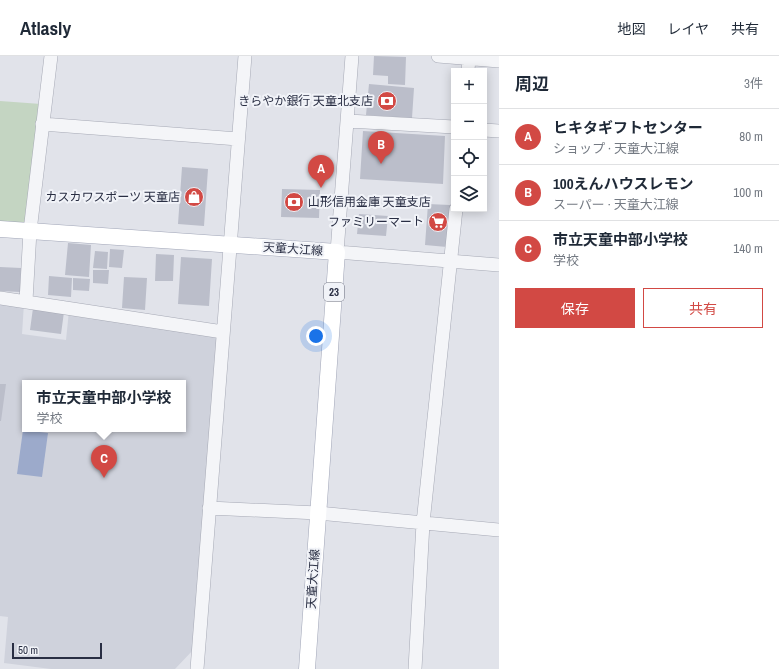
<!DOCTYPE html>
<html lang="ja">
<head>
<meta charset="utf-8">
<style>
  :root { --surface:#fff; --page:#f6f6f7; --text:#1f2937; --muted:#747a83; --line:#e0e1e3; --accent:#d24944 }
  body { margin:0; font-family:"Archivo Narrow","Noto Sans JP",sans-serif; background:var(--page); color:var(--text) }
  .controls { position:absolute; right:12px; top:12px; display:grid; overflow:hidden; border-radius:0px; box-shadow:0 2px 10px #0003 }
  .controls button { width:36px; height:36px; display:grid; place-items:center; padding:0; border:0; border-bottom:1px solid var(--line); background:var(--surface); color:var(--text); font:20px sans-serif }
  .scale { position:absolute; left:12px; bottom:10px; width:90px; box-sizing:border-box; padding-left:4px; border:2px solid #292e43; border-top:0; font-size:11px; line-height:14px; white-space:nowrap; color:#292e43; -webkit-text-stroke:3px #f1f3f8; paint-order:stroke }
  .you { position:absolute; left:316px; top:280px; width:14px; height:14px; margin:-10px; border:3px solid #fff; border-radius:50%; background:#1a73e8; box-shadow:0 0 0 6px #1a73e833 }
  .badge { display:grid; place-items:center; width:26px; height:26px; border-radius:50%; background:var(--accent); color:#fff; font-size:13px; font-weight:700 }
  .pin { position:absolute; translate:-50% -33px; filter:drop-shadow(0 1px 2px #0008) }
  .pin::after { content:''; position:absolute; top:21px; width:14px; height:12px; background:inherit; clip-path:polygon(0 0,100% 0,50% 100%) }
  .popup { position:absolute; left:22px; top:324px; width:164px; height:52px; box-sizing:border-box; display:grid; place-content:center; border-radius:0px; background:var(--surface); filter:drop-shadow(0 1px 3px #0005); font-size:13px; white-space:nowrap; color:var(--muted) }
  .popup b { font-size:15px; color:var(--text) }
  .popup::after { content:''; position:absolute; left:50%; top:100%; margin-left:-8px; border:8px solid transparent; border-top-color:var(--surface) }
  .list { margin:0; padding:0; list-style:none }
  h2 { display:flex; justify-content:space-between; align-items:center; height:52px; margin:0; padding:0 16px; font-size:17px }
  h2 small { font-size:13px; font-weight:400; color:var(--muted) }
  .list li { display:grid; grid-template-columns:26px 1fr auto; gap:12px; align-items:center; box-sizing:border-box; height:56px; padding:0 16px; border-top:1px solid var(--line) }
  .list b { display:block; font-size:15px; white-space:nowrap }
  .list p { margin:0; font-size:13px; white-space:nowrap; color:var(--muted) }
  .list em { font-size:13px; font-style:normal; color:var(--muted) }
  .actions { display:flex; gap:8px; padding:12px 16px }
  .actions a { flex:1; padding:9px 0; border:1px solid var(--accent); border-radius:0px; text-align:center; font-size:14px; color:var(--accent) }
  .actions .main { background:var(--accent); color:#fff }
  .icon { flex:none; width:22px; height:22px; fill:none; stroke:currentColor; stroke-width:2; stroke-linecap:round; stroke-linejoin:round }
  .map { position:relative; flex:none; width:499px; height:613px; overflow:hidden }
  header { display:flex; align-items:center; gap:24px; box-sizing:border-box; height:56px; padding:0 20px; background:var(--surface); border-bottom:1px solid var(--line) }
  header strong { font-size:19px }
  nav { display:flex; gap:22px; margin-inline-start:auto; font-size:14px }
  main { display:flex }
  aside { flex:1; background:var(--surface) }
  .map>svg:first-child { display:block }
  .built { fill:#cfd2dc; fill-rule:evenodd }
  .green { fill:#c4d5c2 }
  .water { fill:#9caacb }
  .building { fill:#bbbeca }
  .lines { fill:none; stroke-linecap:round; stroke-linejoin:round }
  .minor-casing { stroke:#a6a9b5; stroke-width:14 }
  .major-casing { stroke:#a0a5b7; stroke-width:17 }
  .minor { stroke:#f4f5f8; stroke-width:13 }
  .major { stroke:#fff; stroke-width:16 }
  .labels { text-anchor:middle; stroke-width:4; stroke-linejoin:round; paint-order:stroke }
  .shield { fill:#f1f3f8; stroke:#656979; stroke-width:1 }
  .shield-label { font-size:11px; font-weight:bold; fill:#292e43 }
  .poi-label { font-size:12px; fill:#292e43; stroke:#f1f3f8; text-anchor:end }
  .street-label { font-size:12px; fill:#292e43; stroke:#f1f3f8 }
</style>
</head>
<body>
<header>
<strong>Atlasly</strong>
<nav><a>地図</a><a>レイヤ</a><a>共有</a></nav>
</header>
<main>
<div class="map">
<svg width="499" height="613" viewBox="0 0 499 613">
  <rect width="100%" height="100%" fill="#e1e3ea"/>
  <path class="built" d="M 0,244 L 24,247 L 22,278 L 66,284 L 69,255 L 219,279 L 193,594 L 175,613 L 51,613 L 4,607 L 8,561 L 0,560 ZM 25,327 L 183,327 L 183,373 L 25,373 Z"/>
  <path class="green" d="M 0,45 L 41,48 L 27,169 L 0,167 Z"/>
  <path class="water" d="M 23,374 L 48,377 L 42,421 L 17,418 Z"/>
  <path class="building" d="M 374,0 L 406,1 L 405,29 L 388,28 L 388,20 L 373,19 Z
    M 369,28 L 414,32 L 412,62 L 366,59 Z
    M 363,75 L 445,80 L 443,128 L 360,123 Z
    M 182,111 L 208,113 L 204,170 L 178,168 Z
    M 282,133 L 320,134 L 319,162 L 281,161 Z
    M 428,148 L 450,149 L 447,191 L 425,189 Z
    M 359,158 L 388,160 L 386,180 L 357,178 Z
    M 68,187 L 91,189 L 89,221 L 65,219 Z
    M 110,193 L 124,194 L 122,212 L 109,211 Z
    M 95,195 L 108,196 L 107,213 L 93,212 Z
    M 156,198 L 174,199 L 173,225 L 155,225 Z
    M 181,201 L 212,203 L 209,250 L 178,248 Z
    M 0,211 L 21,212 L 20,236 L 0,235 Z
    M 93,214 L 109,214 L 108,228 L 93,227 Z
    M 49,220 L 72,222 L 71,241 L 48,239 Z
    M 124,221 L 147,222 L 145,254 L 122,252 Z
    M 73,222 L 90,223 L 89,235 L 73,234 Z
    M 33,252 L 64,256 L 61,278 L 30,274 Z
    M 0,328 L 6,328 L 1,365 L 0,365 Z"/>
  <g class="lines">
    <defs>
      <path id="minor" d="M 352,0 L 337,196 L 499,209
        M 438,0 L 499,5
        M 468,15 L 469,0
        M 348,65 L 454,71
        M 42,68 L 238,83
        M 484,74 L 499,75
        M 0,242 L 223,276
        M 26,245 L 30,175 L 51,0
        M 209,452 L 318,457 L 499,474
        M 197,613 L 245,0
        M 415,613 L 423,467 L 456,153"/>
      <path id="major" d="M 0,173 L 337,196 L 307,613"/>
    </defs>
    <use href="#minor" class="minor-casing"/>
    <use href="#major" class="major-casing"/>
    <use href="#minor" class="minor"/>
    <use href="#major" class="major"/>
  </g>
  <defs>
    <symbol id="bank-disc" viewBox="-11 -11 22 22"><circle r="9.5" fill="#d24944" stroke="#f1f3f8"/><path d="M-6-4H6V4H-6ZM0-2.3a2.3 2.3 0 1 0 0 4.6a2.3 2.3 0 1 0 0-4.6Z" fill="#fff"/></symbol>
    <symbol id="shop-disc" viewBox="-11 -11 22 22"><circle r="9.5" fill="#d24944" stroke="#f1f3f8"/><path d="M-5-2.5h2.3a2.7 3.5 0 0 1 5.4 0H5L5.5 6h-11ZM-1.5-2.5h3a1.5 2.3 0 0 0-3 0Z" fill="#fff"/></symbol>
    <symbol id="supermarket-disc" viewBox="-11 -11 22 22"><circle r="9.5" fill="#d24944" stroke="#f1f3f8"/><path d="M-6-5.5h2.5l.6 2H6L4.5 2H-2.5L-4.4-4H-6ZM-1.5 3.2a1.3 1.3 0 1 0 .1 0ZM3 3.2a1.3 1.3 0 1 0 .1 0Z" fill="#fff"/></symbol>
  </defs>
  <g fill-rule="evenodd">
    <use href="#bank-disc" x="376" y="34" width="22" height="22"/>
    <use href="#shop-disc" x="183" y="130" width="22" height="22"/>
    <use href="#bank-disc" x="283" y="135" width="22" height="22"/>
    <use href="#supermarket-disc" x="427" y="155" width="22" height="22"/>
  </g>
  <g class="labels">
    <rect class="shield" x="324" y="227" width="20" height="18" rx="3"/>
    <g class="shield-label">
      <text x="334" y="240">23</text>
    </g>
    <g class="poi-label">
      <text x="373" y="49">きらやか銀行 天童北支店</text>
      <text x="180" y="145">カスカワスポーツ 天童店</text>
      <text x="308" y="150" text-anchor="start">山形信用金庫 天童支店</text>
      <text x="424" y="170">ファミリーマート</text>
    </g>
    <g class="street-label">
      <text transform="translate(293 193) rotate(4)" y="4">天童大江線</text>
      <text transform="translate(313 523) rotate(-86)" y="4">天童大江線</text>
    </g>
  </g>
</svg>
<div class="controls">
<button>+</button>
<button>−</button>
<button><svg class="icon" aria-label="locate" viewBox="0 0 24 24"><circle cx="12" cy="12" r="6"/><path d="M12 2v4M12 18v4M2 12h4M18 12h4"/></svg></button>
<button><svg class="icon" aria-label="layers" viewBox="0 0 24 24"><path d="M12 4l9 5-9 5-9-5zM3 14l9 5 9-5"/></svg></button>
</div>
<div class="scale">50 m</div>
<div class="you"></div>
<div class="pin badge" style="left:321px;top:132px">A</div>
<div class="pin badge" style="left:381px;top:108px">B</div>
<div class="pin badge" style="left:104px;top:422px">C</div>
<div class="popup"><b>市立天童中部小学校</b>学校</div>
</div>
<aside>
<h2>周辺<small>3件</small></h2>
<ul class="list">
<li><span class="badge">A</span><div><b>ヒキタギフトセンター</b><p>ショップ · 天童大江線</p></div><em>80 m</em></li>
<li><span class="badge">B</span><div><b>100えんハウスレモン</b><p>スーパー · 天童大江線</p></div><em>100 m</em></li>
<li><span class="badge">C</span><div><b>市立天童中部小学校</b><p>学校</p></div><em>140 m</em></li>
</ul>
<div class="actions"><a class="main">保存</a><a>共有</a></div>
</aside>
</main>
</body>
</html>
